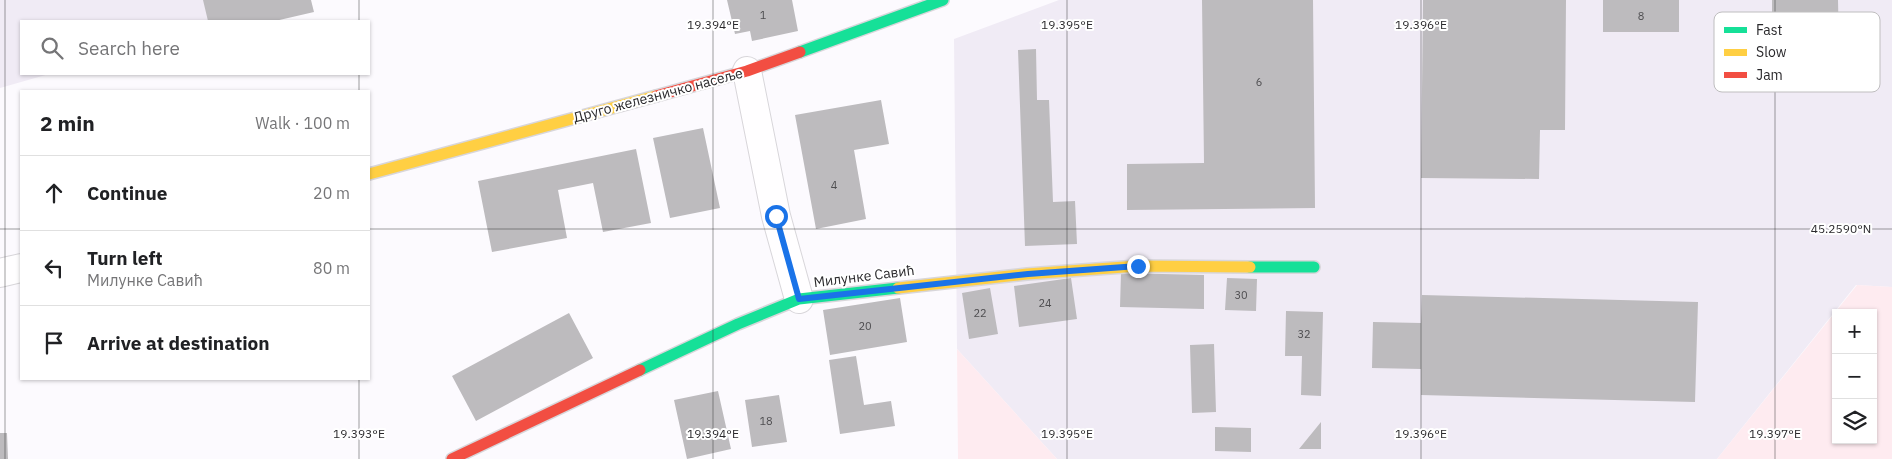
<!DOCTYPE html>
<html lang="en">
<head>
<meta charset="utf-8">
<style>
  :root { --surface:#fff; --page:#f2f2f2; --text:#202124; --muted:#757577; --line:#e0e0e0 }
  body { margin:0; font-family:"IBM Plex Sans",sans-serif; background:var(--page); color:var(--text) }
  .controls { position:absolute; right:15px; bottom:15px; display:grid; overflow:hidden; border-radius:0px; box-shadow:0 1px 4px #0004 }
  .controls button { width:45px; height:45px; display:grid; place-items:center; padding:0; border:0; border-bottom:1px solid var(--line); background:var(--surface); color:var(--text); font:25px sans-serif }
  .stop { position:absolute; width:15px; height:15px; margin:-11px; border:4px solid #1a73e8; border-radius:50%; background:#fff }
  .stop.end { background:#1a73e8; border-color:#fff; box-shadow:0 1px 5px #0008 }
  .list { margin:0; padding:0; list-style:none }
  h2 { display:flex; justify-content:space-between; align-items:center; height:65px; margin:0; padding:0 20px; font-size:21px }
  h2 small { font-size:16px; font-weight:400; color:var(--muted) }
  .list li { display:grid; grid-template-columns:32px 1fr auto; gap:15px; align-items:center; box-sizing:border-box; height:75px; padding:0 20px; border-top:1px solid var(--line) }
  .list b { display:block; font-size:19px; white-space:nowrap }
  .list p { margin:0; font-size:16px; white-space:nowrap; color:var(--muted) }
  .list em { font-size:16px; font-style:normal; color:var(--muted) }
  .icon { flex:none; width:28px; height:28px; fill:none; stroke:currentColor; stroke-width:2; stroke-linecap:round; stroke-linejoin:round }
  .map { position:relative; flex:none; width:1892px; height:459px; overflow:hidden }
  .search { position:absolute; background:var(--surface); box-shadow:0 1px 4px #0004; left:20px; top:20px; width:350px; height:55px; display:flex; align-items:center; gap:12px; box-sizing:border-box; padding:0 18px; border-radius:0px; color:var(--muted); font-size:19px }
  .panel { position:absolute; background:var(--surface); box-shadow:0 1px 4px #0004; left:20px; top:90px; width:350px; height:290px; border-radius:0px }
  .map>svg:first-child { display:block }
  .built { fill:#f0ebf5 }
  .green { fill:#feebf0; fill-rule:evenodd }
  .building { fill:#bdbbbe }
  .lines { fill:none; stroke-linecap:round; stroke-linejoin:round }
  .street-casing { stroke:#d8d6da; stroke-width:30 }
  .fast-casing { stroke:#d8d6da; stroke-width:14 }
  .slow-casing { stroke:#d8d6da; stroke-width:14 }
  .jam-casing { stroke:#d8d6da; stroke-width:14 }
  .street { stroke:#fffeff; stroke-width:28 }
  .fast { stroke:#16e098; stroke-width:11 }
  .slow { stroke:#ffcf43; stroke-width:11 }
  .jam { stroke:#f24e42; stroke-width:11 }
  .route { stroke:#1a73e8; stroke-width:6 }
  .ticks { fill:none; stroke:#29282b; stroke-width:1; stroke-opacity:0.45 }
  .labels { text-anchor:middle; stroke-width:4; stroke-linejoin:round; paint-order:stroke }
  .number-label { font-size:11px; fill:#4e4d50 }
  .street-label { font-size:14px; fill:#29282b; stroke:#fff }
  .key { fill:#fff; stroke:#bfbebf; stroke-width:1 }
  .key-label { font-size:14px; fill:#29282b }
  .ticks-label { font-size:12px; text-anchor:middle; fill:#29282b; stroke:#fff; stroke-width:4; stroke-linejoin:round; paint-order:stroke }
</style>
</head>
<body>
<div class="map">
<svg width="1892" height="459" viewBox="0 0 1892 459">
  <rect width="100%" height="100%" fill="#fcfafe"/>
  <path class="built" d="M 0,0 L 299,0 L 227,21 L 21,21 L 21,74 L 49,74 L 0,88 Z
    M 1059,0 L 1892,0 L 1892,287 L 1856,285 L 1717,459 L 1057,459 L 957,349 L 954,39 Z"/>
  <path class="green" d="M 1857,285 L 1892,287 L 1892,459 L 1717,459 ZM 1836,313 L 1873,313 L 1873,440 L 1836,440 Z
    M 957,349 L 1057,459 L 958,459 Z"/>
  <path class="building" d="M 203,0 L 311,0 L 314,12 L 275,21 L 208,21 Z
    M 727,0 L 792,0 L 798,31 L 752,41 L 750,31 L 735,34 Z
    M 1202,0 L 1313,0 L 1315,208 L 1127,210 L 1127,164 L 1204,163 Z
    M 1423,0 L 1566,0 L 1565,130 L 1540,130 L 1539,179 L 1421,178 Z
    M 1603,0 L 1679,0 L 1679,32 L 1603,32 Z
    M 1772,0 L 1838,0 L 1839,48 L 1772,48 Z
    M 1036,49 L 1037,100 L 1049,100 L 1053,202 L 1075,201 L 1077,244 L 1025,246 L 1018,50 Z
    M 881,100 L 889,144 L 854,150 L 866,219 L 816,229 L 795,115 Z
    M 703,128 L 720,208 L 670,218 L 653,138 Z
    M 636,149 L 651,223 L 603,232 L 593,183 L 558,190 L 567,238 L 492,252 L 478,181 Z
    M 1121,273 L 1204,275 L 1204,309 L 1120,307 Z
    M 1071,278 L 1077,319 L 1019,327 L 1014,286 Z
    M 1227,278 L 1257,279 L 1256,311 L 1225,310 Z
    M 990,288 L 998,334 L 969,339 L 962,293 Z
    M 1422,295 L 1698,302 L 1695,402 L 1421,395 L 1421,369 L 1372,368 L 1373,322 L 1421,323 Z
    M 900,298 L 907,342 L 830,355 L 823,310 Z
    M 1286,311 L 1323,312 L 1321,396 L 1301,395 L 1302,356 L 1285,356 Z
    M 569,313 L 593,358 L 476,421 L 452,376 Z
    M 1214,344 L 1216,412 L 1192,413 L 1190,345 Z
    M 856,356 L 864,405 L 891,401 L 895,426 L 840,434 L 829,360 Z
    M 718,391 L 731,449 L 687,459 L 674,400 Z
    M 779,395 L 787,442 L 752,447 L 745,400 Z
    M 1321,422 L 1321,449 L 1299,449 Z
    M 1215,427 L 1251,428 L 1251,452 L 1215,451 Z
    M 0,433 L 7,433 L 8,459 L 0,459 Z"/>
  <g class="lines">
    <defs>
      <path id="street" d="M 747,71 L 776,216 L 799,299
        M 0,273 L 21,268"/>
      <path id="fast" d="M 800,52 L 943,0
        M 1250,267 L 1314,267
        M 640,370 L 738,324 L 799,299 L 898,288"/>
      <path id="slow" d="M 369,174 L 656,96
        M 898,288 L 1027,274 L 1138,266 L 1250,267"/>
      <path id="jam" d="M 656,96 L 747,71 L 800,52
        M 452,459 L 640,370"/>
    </defs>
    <use href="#street" class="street-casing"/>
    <use href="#fast" class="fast-casing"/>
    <use href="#slow" class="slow-casing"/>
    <use href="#jam" class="jam-casing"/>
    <use href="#street" class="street"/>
    <use href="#fast" class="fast"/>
    <use href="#slow" class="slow"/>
    <use href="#jam" class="jam"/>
  </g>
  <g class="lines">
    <path class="route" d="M 776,216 L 799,299 L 1028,274 L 1138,266"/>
  </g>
  <path class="ticks" d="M 5,0 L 5,459M 359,0 L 359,21M 713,0 L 713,459M 1067,0 L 1067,459M 1421,0 L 1421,459M 1775,0 L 1775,459M 359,74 L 359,91M 0,229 L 21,229M 369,229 L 1892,229M 359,379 L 359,459"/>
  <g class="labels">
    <g class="number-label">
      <text x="763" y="19">1</text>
      <text x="1641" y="20">8</text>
      <text x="1259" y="86">6</text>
      <text x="834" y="189">4</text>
      <text x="1241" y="299">30</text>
      <text x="1045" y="307">24</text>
      <text x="980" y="317">22</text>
      <text x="865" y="330">20</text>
      <text x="1304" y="338">32</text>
      <text x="766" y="425">18</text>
    </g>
    <g class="street-label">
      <text transform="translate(658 95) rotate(-15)" y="5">Друго железничко насеље</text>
      <text transform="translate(864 276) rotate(-7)" y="5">Милунке Савић</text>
    </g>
  </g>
  <rect x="1714" y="12" width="166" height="80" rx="8" class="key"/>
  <rect x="1724" y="27" width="23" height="6" fill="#16e098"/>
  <rect x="1724" y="49" width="23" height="7" fill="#ffcf43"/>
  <rect x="1724" y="72" width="23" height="6" fill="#f24e42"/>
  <g class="key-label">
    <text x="1756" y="35">Fast</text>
    <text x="1756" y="57">Slow</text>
    <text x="1756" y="80">Jam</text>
  </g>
  <g class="ticks-label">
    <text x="713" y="29">19.394°E</text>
    <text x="1067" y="29">19.395°E</text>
    <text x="1421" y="29">19.396°E</text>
    <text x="1841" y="233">45.2590°N</text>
    <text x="359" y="438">19.393°E</text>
    <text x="713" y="438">19.394°E</text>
    <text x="1067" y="438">19.395°E</text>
    <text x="1421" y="438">19.396°E</text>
    <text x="1775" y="438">19.397°E</text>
  </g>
</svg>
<div class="controls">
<button>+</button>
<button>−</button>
<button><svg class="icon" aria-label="layers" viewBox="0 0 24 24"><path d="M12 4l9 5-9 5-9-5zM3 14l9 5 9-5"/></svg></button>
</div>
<div class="stop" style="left:776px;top:216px"></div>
<div class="stop end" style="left:1138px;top:266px"></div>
<div class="search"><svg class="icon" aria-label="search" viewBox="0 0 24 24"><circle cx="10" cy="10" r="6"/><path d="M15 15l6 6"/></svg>Search here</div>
<section class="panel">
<h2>2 min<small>Walk · 100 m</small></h2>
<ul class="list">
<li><svg class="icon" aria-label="ahead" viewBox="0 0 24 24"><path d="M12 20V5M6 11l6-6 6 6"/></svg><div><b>Continue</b></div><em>20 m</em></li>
<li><svg class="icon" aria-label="left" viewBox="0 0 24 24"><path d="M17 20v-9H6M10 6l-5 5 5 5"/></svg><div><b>Turn left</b><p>Милунке Савић</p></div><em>80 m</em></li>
<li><svg class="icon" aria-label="arrive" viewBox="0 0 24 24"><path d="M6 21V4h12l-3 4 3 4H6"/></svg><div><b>Arrive at destination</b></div></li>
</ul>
</section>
</div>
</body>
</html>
